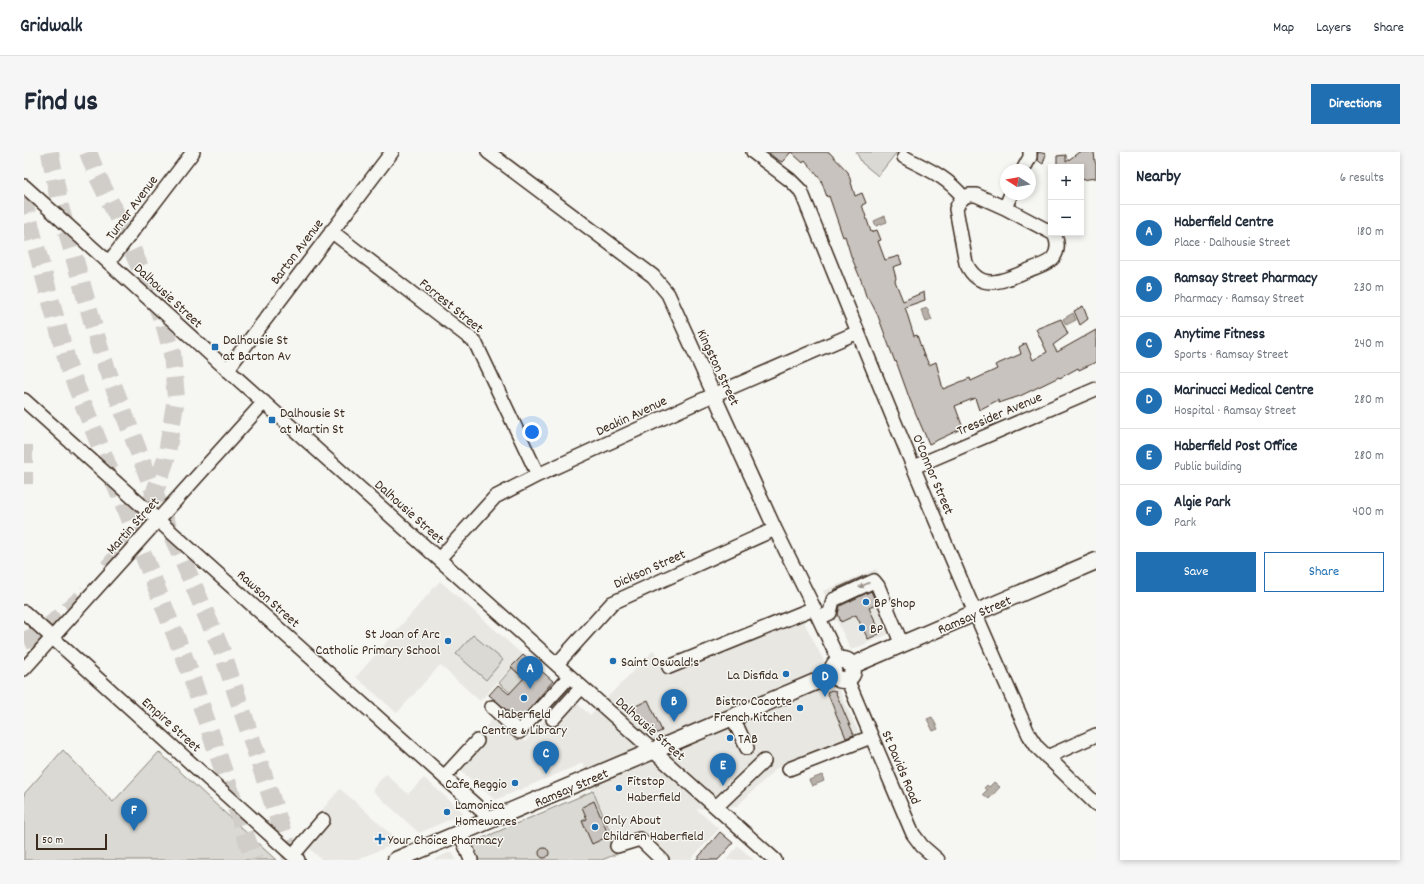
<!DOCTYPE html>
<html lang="en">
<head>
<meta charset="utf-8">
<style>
  :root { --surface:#fff; --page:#f6f6f7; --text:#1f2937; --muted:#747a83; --line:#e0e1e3; --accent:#1f6fb2 }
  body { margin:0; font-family:Dekko,sans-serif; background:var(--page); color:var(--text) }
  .controls { position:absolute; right:12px; top:12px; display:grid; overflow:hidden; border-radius:0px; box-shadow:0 2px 6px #0003 }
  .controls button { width:36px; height:36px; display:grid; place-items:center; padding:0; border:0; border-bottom:1px solid var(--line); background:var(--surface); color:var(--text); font:20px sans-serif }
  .compass { position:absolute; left:976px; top:12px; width:36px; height:36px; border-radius:50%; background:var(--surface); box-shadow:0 2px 6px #0003; rotate:281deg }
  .scale { position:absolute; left:12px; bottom:10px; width:71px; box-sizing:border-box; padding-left:4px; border:2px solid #3b2a1e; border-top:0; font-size:11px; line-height:14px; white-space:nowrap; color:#3b2a1e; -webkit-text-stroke:3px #f6f6f2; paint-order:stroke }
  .you { position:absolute; left:508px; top:280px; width:14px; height:14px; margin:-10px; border:3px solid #fff; border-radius:50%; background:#1a73e8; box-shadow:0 0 0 6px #1a73e833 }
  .badge { display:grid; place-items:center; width:26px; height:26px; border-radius:50%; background:var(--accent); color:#fff; font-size:13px; font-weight:700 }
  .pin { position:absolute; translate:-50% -33px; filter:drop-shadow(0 1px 2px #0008) }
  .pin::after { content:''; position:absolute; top:21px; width:14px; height:12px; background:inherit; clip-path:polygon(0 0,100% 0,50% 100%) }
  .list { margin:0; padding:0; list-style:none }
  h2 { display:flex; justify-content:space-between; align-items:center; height:52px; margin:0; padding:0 16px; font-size:17px }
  h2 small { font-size:13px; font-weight:400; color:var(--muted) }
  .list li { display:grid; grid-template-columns:26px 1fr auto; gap:12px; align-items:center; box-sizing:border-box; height:56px; padding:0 16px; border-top:1px solid var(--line) }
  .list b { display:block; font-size:15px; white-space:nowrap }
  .list p { margin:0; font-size:13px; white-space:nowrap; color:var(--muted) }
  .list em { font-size:13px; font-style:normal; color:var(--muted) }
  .actions { display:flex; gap:8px; padding:12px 16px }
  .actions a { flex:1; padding:9px 0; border:1px solid var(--accent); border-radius:0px; text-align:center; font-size:14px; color:var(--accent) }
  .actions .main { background:var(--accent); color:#fff }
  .map { position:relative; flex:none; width:1072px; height:708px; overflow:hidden; border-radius:0px }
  header { display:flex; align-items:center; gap:24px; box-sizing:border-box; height:56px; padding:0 20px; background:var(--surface); border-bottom:1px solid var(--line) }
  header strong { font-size:19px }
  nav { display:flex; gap:22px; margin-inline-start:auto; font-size:14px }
  .intro { display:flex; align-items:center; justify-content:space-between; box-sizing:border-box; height:96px; padding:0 24px }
  h1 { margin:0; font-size:28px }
  .button { padding:10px 18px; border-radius:0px; background:var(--accent); color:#fff; font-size:14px; font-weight:700 }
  main { display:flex; gap:24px; padding:0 24px }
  aside { flex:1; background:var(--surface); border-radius:0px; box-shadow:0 2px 6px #0003 }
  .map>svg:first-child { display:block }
  .built { fill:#e8e7e2 }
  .green { fill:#dad9d3; stroke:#8a8278 }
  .water { fill:#b6b0a9; stroke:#857a71 }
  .building { fill:#c8c3be; stroke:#3b2a1e }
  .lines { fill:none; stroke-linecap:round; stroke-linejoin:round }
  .highway-tunnel { stroke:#d1cdc8; stroke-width:18; stroke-dasharray:18 9; stroke-linecap:butt }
  .minor-casing { stroke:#3b2a1e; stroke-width:16 }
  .major-casing { stroke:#3b2a1e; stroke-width:19 }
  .minor { stroke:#f6f6f2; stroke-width:13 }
  .major { stroke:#f6f6f2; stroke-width:16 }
  .oneway { fill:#989088 }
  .poi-dot { fill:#1f6fb2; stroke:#f6f6f2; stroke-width:1.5 }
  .labels { text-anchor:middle; stroke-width:3; stroke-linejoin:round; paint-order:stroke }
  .street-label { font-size:14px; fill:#3b2a1e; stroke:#f6f6f2 }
  .poi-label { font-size:14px; fill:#3b2a1e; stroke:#f6f6f2; text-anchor:start }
</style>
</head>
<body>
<header>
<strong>Gridwalk</strong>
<nav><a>Map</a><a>Layers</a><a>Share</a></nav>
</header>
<div class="intro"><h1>Find us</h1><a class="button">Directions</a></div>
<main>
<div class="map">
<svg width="1072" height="708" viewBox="0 0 1072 708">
  <rect width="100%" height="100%" fill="#f6f6f2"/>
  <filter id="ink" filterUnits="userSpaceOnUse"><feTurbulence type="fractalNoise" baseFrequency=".025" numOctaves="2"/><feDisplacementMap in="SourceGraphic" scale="8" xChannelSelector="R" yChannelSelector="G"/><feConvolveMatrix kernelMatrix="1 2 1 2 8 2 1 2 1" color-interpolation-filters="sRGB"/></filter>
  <g filter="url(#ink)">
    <path class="built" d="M 852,417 L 879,476 L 827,498 L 799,439 Z
      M 416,429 L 499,503 L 456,549 L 416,513 L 373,561 L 332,525 Z
      M 776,463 L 814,536 L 840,592 L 767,622 L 754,615 L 713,654 L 672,657 L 695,677 L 666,708 L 643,708 L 615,682 L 592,692 L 595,701 L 578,708 L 546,649 L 568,639 L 559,611 L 471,648 L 429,612 L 472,563 L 501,590 L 543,543 L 566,563 L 630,498 L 640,521 Z
      M 362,622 L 384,642 L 400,626 L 440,661 L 395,681 L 348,638 Z
      M 316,637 L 335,653 L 375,690 L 332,708 L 298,708 L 274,686 Z
      M 714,694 L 730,708 L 702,708 Z
      M 428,699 L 432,708 L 409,708 Z"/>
    <path class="green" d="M 832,0 L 873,0 L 854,24 L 838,11 Z
      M 449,483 L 479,508 L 462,528 L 432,502 Z
      M 488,516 L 503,530 L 490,544 L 475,531 Z
      M 39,598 L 89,650 L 135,600 L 252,708 L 0,708 L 0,642 Z
      M 569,639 L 595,701 L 578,708 L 455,708 L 447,691 Z"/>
    <path class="water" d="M 861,64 L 863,70 L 852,74 L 850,69 Z
      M 903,156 L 908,168 L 902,170 L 897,158 Z
      M 1049,161 L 1052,168 L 1042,173 L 1039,167 Z
      M 908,565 L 914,577 L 909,579 L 903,567 Z
      M 798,623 L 800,629 L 788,634 L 785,628 Z
      M 970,630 L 976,635 L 965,647 L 959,642 L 963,638 L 960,636 L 963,633 L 965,635 Z"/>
    <path class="building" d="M 744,0 L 805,0 L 824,20 L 831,44 L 838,41 L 842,51 L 838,53 L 847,80 L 853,78 L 857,88 L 854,89 L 861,108 L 875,104 L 878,112 L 869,115 L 872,126 L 871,129 L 879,149 L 900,140 L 901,148 L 881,155 L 890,184 L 893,183 L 900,204 L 901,204 L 905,213 L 912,210 L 919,237 L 946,226 L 947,229 L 973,217 L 971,213 L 997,202 L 995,195 L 1002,191 L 1009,208 L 1023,200 L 1012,177 L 1037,167 L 1044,182 L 1029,193 L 1033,200 L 1072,178 L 1072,210 L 1055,218 L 1054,216 L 1036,226 L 1035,225 L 996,244 L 975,251 L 974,248 L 955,258 L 951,246 L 931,254 L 939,276 L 905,292 L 886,248 L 872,209 L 871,210 L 854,164 L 845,146 L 843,147 L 837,128 L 827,104 L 821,84 L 819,85 L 805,44 L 803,45 L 797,28 L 781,8 L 779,11 L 767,0 L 758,10 L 752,7 Z
      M 1014,0 L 1022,2 L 1019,12 L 1013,8 Z
      M 1055,0 L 1070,0 L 1071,10 L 1072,12 L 1072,26 L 1057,28 L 1057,15 L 1033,15 L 1033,4 L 1042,3 L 1042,10 Z
      M 1059,154 L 1064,167 L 1056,173 L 1050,159 Z
      M 842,423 L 843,424 L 810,439 L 809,438 Z
      M 847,439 L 853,452 L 845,456 L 857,481 L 844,487 L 832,463 L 817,470 L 814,462 L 816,454 Z
      M 499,503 L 529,529 L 495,569 L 465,543 L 474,533 L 485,542 L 500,526 L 487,515 Z
      M 808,538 L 811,539 L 830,583 L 822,586 L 803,540 Z
      M 624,548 L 638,579 L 633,581 L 631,581 L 620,572 L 617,565 L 615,566 L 610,555 Z
      M 570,649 L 585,684 L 568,692 L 558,669 L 563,667 L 558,655 Z
      M 696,680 L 709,691 L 694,708 L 672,708 Z
      M515 701a5 5 0 1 1 10 0a5 5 0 1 1-10 0Z"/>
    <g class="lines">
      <path class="highway-tunnel" d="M 26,0 L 36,55 L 78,204 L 135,353 L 199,502 L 268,708
        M 64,0 L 73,23 L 97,72 L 140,171 L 148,201 L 152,246 L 142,307 L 123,363 L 94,404 L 84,416
        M 0,44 L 2,58 L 45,216 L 164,515 L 230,708
        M 0,293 L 0,332
        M 0,489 L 16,482 L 58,446 L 63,439"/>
      <defs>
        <path id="minor" d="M 464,0 L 629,124 L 644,142 L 751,377 L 790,456 L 815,509
          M 729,0 L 766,28 L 777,39 C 850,221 924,403 1005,583 L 1013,595 L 1072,652
          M 880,5 C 903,17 922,24 939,45
          M 999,18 L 1006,5 L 1006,0
          M 0,34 C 249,260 500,483 751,708
          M 945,43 L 952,43 L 981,56 L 1030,82 C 1034,90 1035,98 1029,106 C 1024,112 1012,115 1005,118 C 981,128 956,142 942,111 L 932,57 C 935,50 937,46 945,43 Z
          M 981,56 L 987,42
          M 307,79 L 451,190 L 514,323
          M 85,110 L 169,0
          M 203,218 L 368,0
          M 0,248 L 468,668
          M 890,315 L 1072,237
          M 415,407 L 471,345 L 514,323 L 678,248 L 834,180
          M 0,460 L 274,708
          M 795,466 L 806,461 L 809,448 L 850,429 L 854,434 L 878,493
          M 533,512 L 588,451 L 751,377
          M 645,515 L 790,456
          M 0,517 L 240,250
          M 823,527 L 889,682 L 898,694 L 914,708
          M 468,555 L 495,580 L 545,525
          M 709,566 L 723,596
          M 529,567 L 557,536
          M 1023,605 L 1072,583
          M 765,617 L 847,585
          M 420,625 L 453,589
          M 692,655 L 740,609
          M 436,681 L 447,708
          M 593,694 L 616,687 L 638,708
          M 269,703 L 299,668"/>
        <path id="major" d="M809 518a10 10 0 1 1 20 0a10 10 0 1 1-20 0Z
          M 827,514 L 1072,409
          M 372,708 L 810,522"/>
      </defs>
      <use href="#minor" class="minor-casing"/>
      <use href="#major" class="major-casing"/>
      <use href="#minor" class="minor"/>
      <use href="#major" class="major"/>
    </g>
    <defs><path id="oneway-solid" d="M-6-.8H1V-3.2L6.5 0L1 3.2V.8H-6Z"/></defs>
    <use class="oneway" href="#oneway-solid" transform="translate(840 433) rotate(155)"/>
  </g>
  <g class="poi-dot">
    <rect x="187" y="191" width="8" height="8" rx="2"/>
    <rect x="244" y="264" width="8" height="8" rx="2"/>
    <circle cx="842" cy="450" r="4"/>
    <circle cx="838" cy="476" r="4"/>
    <circle cx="424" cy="489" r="4"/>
    <circle cx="589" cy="509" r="4"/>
    <circle cx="762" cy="522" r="4"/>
    <circle cx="500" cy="546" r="4"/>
    <circle cx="776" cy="556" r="4"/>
    <circle cx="706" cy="586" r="4"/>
    <circle cx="491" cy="631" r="4"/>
    <circle cx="595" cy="636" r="4"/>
    <circle cx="423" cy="660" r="4"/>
    <circle cx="571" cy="675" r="4"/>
    <path d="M354 681h4v4h4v4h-4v4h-4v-4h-4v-4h4z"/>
  </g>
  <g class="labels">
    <g class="street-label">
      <text transform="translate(107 55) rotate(-53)" y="5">Turner Avenue</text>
      <text transform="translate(272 99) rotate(-53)" y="5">Barton Avenue</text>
      <text transform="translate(145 143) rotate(43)" y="5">Dalhousie Street</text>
      <text transform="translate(428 153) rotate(39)" y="5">Forrest Street</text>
      <text transform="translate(695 215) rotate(65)" y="5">Kingston Street</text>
      <text transform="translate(975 261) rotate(-23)" y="5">Tressider Avenue</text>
      <text transform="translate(607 263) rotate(-25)" y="5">Deakin Avenue</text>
      <text transform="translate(910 322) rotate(67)" y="5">O'Connor Street</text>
      <text transform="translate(386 359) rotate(42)" y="5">Dalhousie Street</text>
      <text transform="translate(108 373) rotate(-48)" y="5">Martin Street</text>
      <text transform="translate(625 416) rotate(-24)" y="5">Dickson Street</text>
      <text transform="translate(245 446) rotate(42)" y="5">Rawson Street</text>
      <text transform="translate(950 462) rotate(-23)" y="5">Ramsay Street</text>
      <text transform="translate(148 572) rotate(42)" y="5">Empire Street</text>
      <text transform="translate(627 576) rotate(42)" y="5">Dalhousie Street</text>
      <text transform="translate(878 615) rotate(67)" y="5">St Davids Road</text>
      <text transform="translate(547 635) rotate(-23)" y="5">Ramsay Street</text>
    </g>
    <g class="poi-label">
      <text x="199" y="192">Dalhousie St<tspan x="199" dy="16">at Barton Av</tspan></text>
      <text x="256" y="265">Dalhousie St<tspan x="256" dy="16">at Martin St</tspan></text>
      <text x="850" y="455">BP Shop</text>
      <text x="846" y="481">BP</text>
      <text x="416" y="486" text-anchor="end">St Joan of Arc<tspan x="416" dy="16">Catholic Primary School</tspan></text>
      <text x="597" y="514">Saint Oswald's</text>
      <text x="754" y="527" text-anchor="end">La Disfida</text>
      <text x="768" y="553" text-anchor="end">Bistro Cocotte<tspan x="768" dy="16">French Kitchen</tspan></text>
      <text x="500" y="566" text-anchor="middle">Haberfield<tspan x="500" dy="16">Centre &amp; Library</tspan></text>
      <text x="714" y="591">TAB</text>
      <text x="603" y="633">Fitstop<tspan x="603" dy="16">Haberfield</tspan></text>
      <text x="483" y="636" text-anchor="end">Cafe Reggio</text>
      <text x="431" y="657">Lamonica<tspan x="431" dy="16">Homewares</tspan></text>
      <text x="579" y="672">Only About<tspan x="579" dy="16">Children Haberfield</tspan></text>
      <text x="364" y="692">Your Choice Pharmacy</text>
    </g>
  </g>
</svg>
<div class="controls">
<button>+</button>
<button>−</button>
</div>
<svg class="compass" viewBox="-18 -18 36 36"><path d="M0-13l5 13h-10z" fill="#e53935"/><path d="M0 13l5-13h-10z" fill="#747a83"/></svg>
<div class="scale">50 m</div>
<div class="you"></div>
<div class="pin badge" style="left:506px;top:537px">A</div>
<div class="pin badge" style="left:650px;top:570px">B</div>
<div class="pin badge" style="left:522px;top:622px">C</div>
<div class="pin badge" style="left:801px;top:545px">D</div>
<div class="pin badge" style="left:699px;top:634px">E</div>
<div class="pin badge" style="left:110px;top:679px">F</div>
</div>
<aside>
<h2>Nearby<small>6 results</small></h2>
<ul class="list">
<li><span class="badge">A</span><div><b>Haberfield Centre</b><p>Place · Dalhousie Street</p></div><em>180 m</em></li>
<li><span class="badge">B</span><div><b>Ramsay Street Pharmacy</b><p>Pharmacy · Ramsay Street</p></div><em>230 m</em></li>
<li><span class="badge">C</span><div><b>Anytime Fitness</b><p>Sports · Ramsay Street</p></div><em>240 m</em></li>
<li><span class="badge">D</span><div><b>Marinucci Medical Centre</b><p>Hospital · Ramsay Street</p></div><em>280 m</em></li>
<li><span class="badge">E</span><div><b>Haberfield Post Office</b><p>Public building</p></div><em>280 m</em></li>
<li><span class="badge">F</span><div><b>Algie Park</b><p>Park</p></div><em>400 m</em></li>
</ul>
<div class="actions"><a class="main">Save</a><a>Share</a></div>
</aside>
</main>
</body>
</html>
